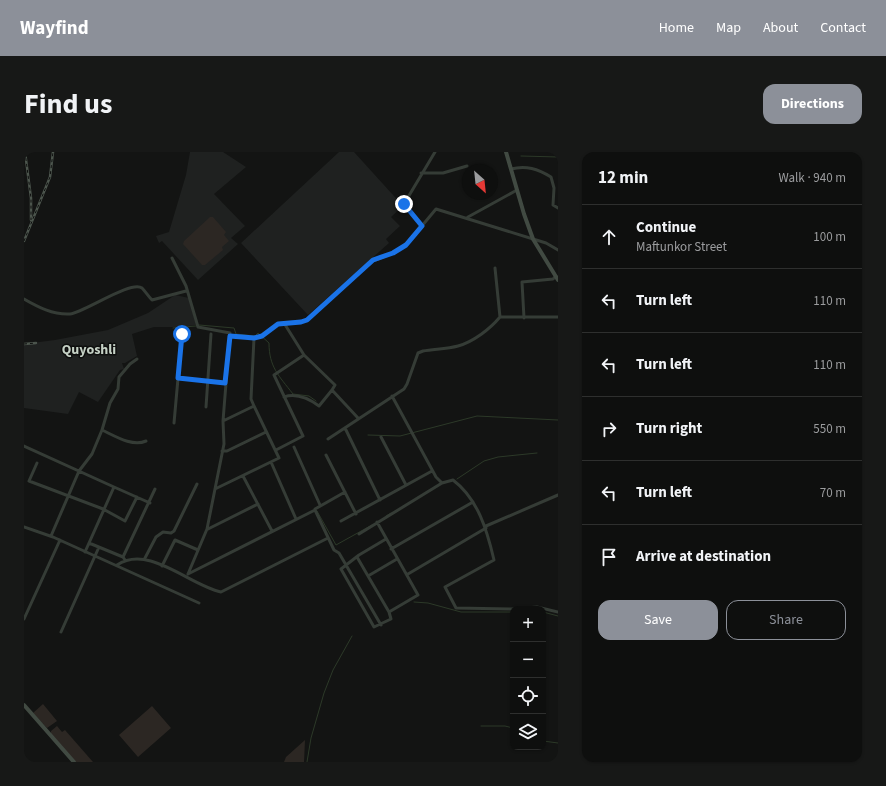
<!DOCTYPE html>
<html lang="en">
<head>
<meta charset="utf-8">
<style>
  :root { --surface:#0e0f0e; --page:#171817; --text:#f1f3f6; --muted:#9b9c9e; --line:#2e2f2e; --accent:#8c9099 }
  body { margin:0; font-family:"Source Sans 3",sans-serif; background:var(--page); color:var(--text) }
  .controls { position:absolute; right:12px; bottom:12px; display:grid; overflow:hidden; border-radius:8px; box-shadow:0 1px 3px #0004 }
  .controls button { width:36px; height:36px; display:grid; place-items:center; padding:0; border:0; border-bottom:1px solid var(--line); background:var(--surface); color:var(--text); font:20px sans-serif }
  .compass { position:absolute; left:438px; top:12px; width:36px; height:36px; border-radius:50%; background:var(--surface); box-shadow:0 1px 3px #0004; rotate:153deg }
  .stop { position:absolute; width:12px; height:12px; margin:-9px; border:3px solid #1a73e8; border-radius:50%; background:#fff }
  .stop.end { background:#1a73e8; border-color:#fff; box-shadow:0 1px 4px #0008 }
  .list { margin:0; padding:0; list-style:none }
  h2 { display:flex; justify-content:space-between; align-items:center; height:52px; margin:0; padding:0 16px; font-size:17px }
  h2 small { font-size:13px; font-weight:400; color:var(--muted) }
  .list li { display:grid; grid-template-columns:26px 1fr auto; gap:12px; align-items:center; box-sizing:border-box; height:64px; padding:0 16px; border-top:1px solid var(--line) }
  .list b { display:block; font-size:15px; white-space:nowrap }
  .list p { margin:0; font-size:13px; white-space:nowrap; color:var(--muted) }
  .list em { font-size:13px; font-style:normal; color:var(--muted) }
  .actions { display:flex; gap:8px; padding:12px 16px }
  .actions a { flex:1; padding:9px 0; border:1px solid var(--accent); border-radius:12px; text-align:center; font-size:14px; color:var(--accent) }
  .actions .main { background:var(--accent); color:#fff }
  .icon { flex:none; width:22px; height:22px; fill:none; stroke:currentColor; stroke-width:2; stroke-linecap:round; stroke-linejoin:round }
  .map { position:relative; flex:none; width:534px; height:610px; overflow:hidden; border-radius:12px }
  header { display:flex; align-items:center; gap:24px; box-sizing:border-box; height:56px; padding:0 20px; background:var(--accent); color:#fff }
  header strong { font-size:19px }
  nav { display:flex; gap:22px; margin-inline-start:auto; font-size:14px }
  .intro { display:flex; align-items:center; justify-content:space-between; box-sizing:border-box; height:96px; padding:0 24px }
  h1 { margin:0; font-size:28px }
  .button { padding:10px 18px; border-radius:12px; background:var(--accent); color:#fff; font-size:14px; font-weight:700 }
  main { display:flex; gap:24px; padding:0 24px }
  aside { flex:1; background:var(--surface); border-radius:12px; box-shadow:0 1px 3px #0004 }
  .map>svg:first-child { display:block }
  .built { fill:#1f2120 }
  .green { fill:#2c2723 }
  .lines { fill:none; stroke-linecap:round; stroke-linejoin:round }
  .stream { stroke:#2c3928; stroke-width:1 }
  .minor { stroke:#353c36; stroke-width:3 }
  .secondary { stroke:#414a42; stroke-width:4 }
  .rail-casing { stroke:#4c554d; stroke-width:2.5 }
  .rail { stroke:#0e0f0e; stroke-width:1; stroke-dasharray:3; stroke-linecap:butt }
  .route { stroke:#1a73e8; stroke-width:5 }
  .labels { text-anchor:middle; stroke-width:3; stroke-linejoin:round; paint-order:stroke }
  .quarter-label { font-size:14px; font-weight:bold; fill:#c5d1c5; stroke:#0e0f0e }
</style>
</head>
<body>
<header>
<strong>Wayfind</strong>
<nav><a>Home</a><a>Map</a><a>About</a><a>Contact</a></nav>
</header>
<div class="intro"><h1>Find us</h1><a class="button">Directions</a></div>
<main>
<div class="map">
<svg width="534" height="610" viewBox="0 0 534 610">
  <rect width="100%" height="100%" fill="#131413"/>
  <path class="built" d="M 166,0 L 199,0 L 222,15 L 190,42 L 221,74 L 207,86 L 214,92 L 174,128 L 138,89 L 135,91 L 132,84 L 145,80 L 162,23 Z
    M 315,0 L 330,0 L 379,54 L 367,65 L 376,74 L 362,87 L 365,91 L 284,163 L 217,91 Z
    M 151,143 L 165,146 L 172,173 L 157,175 L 130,175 L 108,182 L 113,204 L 101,211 L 98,211 L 100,217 L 96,218 L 74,250 L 55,240 L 44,262 L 0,256 L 0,192 L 31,188 L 84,178 L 124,161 Z"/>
  <path class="green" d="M 186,65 L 189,65 L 202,80 L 200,83 L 205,89 L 198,95 L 199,98 L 181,113 L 178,113 L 159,92 L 160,89 Z
    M 19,552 L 33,569 L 23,576 L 9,561 Z
    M 128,554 L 147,576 L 114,605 L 95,583 Z
    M 33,574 L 38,580 L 41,578 L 69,610 L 52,610 L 27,582 L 27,579 Z
    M 281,588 L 280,610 L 260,610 L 262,605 Z"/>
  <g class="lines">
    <path class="stream" d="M 497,4 L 534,5
      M 175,173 L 210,176 L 212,182 L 231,184 L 234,181 L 245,191 C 245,215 255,224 269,242 L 285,244 L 292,249
      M 149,176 L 172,174
      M 344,283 L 376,284 L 453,264 L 534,268
      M 433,327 L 460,309 L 474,305 L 513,301
      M 293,359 L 312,393 L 348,373
      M 362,364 L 367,361
      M 390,450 L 404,451 L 437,460 L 489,460
      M 519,460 L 534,464
      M 457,574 L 481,574 L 489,576
      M 519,589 L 534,591
      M 283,610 L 287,586 L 300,541 L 309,518 L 328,484
      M 532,610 L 534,608"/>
    <path class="minor" d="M 487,17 C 502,13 514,17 527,25 L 530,36 L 529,53 L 534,56
      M 397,21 L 419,21 L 443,14
      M 444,65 L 493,38
      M 398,74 L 380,52 L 411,0
      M 148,106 L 162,134 L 174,175 L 206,181 L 199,269
      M 471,116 L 476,165
      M 0,147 C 14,155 29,163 46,162 C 61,160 107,128 118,136 C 121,139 124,144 128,148 L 162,139
      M 500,166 L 498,130 L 529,127 L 532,124
      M 260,171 L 280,203
      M 206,184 L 230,186 L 239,184 L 254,172 L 277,170 L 283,168 L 349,109 L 369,101 L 382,93 L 412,57 L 522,91 L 534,98
      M 154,226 L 201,231
      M 368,244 L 412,325 L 418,331 L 429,328 C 454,347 463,378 470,408 L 421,435 L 432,456 L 489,457
      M 260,245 C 272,241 284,246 295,254 L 308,238 L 334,266
      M 230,254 L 227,247 L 230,186
      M 182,255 L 187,182
      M 150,271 L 158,182
      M 321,276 L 356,348
      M 78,278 C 91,284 108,295 122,289
      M 357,285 L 382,333
      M 304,287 L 380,237 L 383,232 L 394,201 L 399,199 C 410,197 423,197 434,194 C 449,190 466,177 476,165 L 534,165
      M 0,294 L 90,335
      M 270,295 L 296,353
      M 252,298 L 279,284 L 250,223 L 280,203 L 311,233 L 308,238
      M 198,299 L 203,299 L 242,280
      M 302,303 L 332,362
      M 247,310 L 272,367
      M 13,311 L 5,329 L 79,357 L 101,369 L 113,345
      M 219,324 L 248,379
      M 291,358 L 310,398 L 315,401 L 357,473
      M 317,369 L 408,319
      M 462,374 L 534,343
      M 0,375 L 29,385 L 175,451
      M 184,377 L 234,352
      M 335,382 L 418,331
      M 27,384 L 55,319 L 68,302 L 78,278 L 86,251 L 94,237 L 95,225 L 106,212 L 113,207
      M 362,387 L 335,403 L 317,417 L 350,475 L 367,467 L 365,460
      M 65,391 L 99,405
      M 367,397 L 449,350
      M 61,400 L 90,335 L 126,351
      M 333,405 L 344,424 L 373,407
      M 121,406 L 132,385 L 139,380 L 147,381 L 150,379 L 173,332
      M 101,408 L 99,405 L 131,337
      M 93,413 C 125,392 165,433 197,440 L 304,386
      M 138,414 L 151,388 L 174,398
      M 164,422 L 183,377 L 191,337 L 255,306 L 230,254 L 199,269 L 200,292 L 191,337
      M 164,422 L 291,358 L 291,357 L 321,340
      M 384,422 L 462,376
      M 344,424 L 365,460 L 394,443 L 353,370
      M 492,457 L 513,455 L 534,460
      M 0,467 L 36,388
      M 37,480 L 75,395"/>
    <path class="secondary" d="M 482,0 L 500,62 L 509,87 L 534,128
      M 0,553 L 50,610"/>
    <defs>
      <path id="rail" d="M 1,0 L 7,46 L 7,68
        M 0,89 L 26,25 L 29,0
        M 0,192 L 12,191"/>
    </defs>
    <use href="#rail" class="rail-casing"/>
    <use href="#rail" class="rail"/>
  </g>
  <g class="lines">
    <path class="route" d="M 158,182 L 154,226 L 201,231 L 206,184 L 230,186 L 238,184 L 254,172 L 277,170 L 283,168 L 349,108 L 369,101 L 382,93 L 398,74 L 380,52"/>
  </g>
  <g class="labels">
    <g class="quarter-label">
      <text x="65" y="202">Quyoshli</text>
    </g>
  </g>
</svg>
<div class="controls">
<button>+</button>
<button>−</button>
<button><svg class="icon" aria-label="locate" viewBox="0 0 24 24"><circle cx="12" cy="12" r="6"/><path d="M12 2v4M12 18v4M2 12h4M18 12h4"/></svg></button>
<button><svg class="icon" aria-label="layers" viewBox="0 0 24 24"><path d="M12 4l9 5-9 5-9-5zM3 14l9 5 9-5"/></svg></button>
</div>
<svg class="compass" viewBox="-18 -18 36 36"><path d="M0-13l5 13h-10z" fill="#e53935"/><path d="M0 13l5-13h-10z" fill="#9b9c9e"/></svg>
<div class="stop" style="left:158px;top:182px"></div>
<div class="stop end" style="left:380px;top:52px"></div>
</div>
<aside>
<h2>12 min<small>Walk · 940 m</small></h2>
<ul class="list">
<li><svg class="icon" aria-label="ahead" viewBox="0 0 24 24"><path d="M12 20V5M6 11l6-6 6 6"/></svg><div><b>Continue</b><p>Maftunkor Street</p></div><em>100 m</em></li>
<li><svg class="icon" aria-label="left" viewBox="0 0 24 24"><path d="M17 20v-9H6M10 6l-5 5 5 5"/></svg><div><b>Turn left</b></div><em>110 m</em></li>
<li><svg class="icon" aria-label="left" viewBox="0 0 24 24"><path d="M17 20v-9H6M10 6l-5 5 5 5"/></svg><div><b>Turn left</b></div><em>110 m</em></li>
<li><svg class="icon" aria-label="right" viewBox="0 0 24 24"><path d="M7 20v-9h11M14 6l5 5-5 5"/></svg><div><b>Turn right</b></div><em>550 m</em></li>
<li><svg class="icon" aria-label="left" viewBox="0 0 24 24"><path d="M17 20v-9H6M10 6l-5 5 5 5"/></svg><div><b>Turn left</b></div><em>70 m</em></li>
<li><svg class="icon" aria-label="arrive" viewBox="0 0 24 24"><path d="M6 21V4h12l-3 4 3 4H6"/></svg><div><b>Arrive at destination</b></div></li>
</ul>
<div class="actions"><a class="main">Save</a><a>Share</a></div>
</aside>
</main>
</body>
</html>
